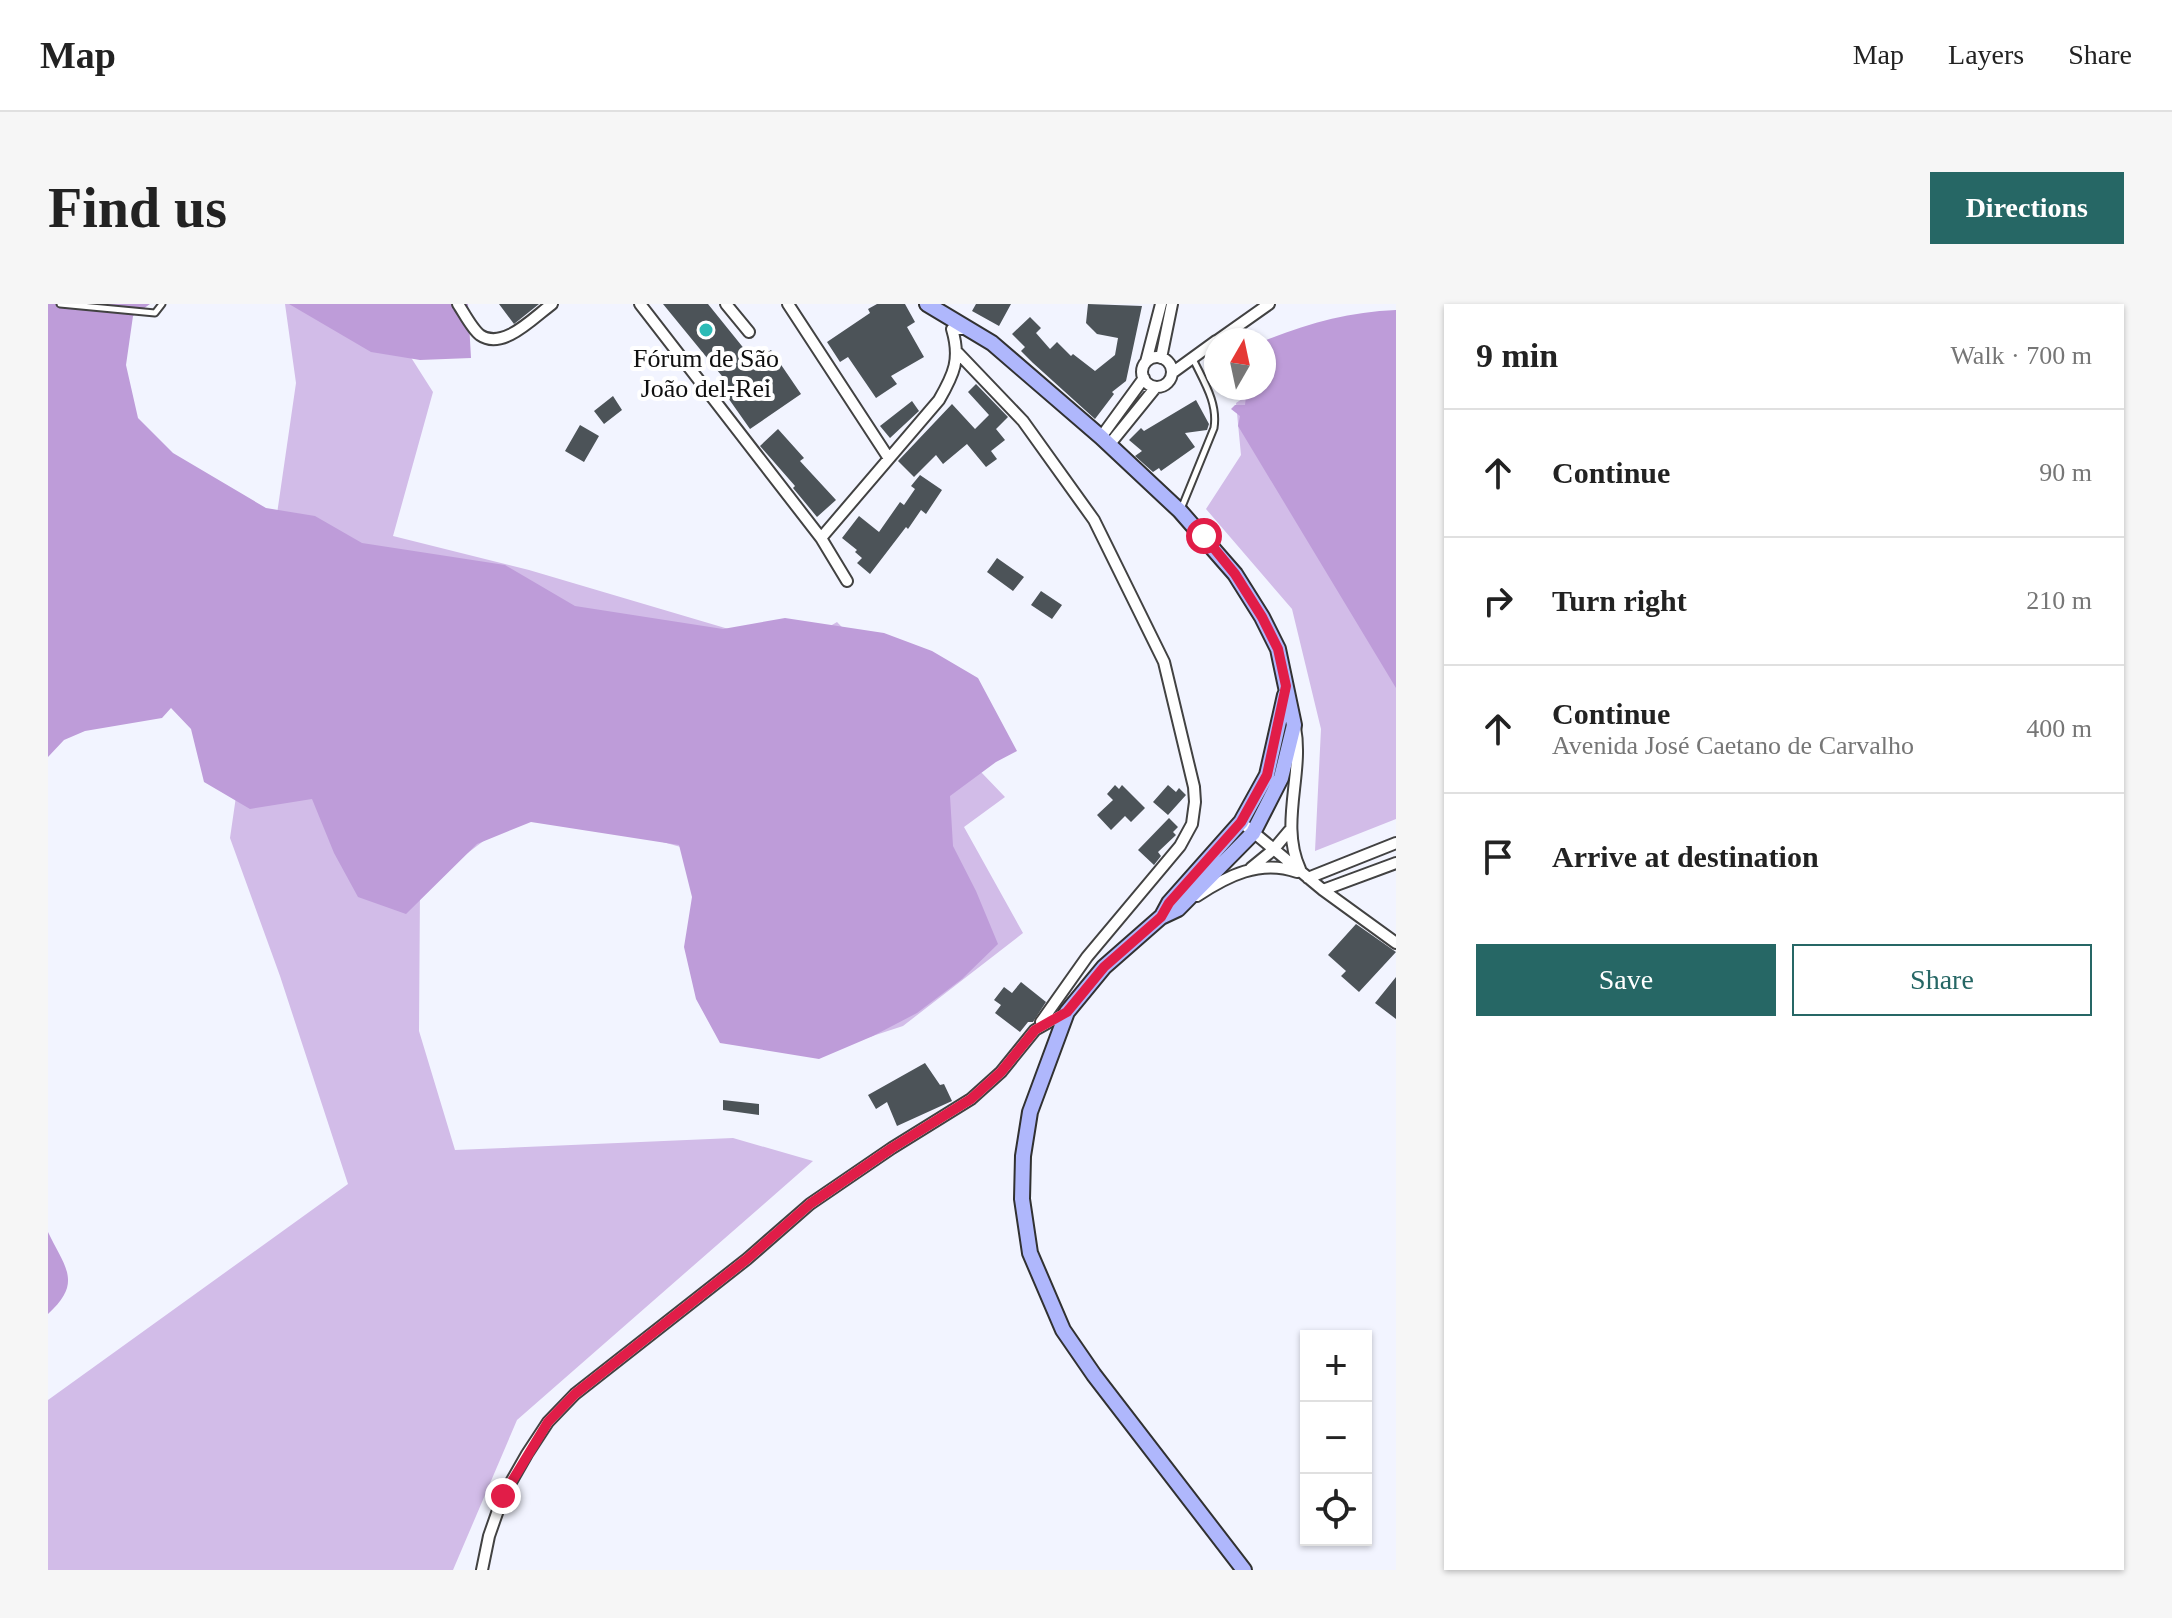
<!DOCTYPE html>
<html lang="en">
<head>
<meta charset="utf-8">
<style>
  :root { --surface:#fff; --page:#f6f6f6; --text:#222; --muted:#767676; --line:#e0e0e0; --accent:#266765 }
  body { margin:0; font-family:"Times New Roman",serif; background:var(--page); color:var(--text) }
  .controls { position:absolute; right:24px; bottom:24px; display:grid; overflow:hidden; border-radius:0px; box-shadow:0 2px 6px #0004 }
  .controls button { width:72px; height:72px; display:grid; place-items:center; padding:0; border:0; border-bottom:2px solid var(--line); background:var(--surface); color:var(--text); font:40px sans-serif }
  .compass { position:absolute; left:1156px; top:24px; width:72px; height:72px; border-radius:50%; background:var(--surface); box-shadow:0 2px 6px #0004; rotate:9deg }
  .stop { position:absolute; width:24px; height:24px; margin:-18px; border:6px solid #e11d48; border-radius:50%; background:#fff }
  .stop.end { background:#e11d48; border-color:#fff; box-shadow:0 2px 8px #0008 }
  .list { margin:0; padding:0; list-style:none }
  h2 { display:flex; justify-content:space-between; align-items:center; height:104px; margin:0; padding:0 32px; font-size:34px }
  h2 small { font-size:26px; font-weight:400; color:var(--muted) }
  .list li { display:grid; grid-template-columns:52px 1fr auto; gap:24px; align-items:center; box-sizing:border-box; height:128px; padding:0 32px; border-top:2px solid var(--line) }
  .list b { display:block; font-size:30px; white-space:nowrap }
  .list p { margin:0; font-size:26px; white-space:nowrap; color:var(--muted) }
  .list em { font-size:26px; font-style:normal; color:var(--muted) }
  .actions { display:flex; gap:16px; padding:24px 32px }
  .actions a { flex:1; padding:18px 0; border:2px solid var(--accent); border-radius:0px; text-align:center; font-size:28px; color:var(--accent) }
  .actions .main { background:var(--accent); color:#fff }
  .icon { flex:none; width:44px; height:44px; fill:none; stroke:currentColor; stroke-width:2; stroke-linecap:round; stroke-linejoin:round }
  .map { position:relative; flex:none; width:1348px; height:1266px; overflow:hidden; border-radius:0px }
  header { display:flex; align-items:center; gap:48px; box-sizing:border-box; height:112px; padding:0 40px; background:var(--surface); border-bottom:2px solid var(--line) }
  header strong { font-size:38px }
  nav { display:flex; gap:44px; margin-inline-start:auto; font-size:28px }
  .intro { display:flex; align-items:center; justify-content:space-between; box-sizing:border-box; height:192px; padding:0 48px }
  h1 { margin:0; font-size:56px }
  .button { padding:20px 36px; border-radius:0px; background:var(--accent); color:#fff; font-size:28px; font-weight:700 }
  main { display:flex; gap:48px; padding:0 48px }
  aside { flex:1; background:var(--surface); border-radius:0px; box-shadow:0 2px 6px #0004 }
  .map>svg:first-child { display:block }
  .green { fill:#d2bce8 }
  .forest { fill:#be9cd9 }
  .building { fill:#4c5358 }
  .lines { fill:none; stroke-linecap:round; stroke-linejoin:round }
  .lane-casing { stroke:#424242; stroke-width:9 }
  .street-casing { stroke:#424242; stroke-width:14 }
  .secondary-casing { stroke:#313131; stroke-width:18 }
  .lane { stroke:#fff; stroke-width:5 }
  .street { stroke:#fff; stroke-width:10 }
  .secondary { stroke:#afb7fc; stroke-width:14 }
  .route { stroke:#e11d48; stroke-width:10 }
  .poi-dot { fill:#2bbbb6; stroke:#fff; stroke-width:3 }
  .labels { text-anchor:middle; stroke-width:8; stroke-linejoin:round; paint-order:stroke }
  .poi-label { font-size:26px; fill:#0f0f0f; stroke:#fff }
</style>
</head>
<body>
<header>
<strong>Map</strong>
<nav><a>Map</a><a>Layers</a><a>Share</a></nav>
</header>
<div class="intro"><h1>Find us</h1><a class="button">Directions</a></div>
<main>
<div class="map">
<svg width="1348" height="1266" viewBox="0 0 1348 1266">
  <rect width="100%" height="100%" fill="#f2f4ff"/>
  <path class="green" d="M 237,0 L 329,0 L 385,88 L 345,232 L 481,266 L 745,344 L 789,318 L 957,493 L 916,523 L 975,629 L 855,722 L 785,745 L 654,549 L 483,501 L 372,585 L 371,727 L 407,846 L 685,834 L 765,857 L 469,1116 L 405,1266 L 0,1266 L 0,1096 L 300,880 L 232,672 L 182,534 L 248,79 Z
    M 1348,44 L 1348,515 L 1267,547 L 1273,425 L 1244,305 L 1158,205 L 1193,151 L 1188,99 L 1209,85 Z"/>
  <path class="forest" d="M 0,0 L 102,0 L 85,12 L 78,61 L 90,114 L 125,149 L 218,204 L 267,212 L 314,239 L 457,261 L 527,302 L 675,325 L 737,314 L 836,329 L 884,347 L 930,374 L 969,447 L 948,458 L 902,492 L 905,542 L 928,587 L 950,640 L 914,675 L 869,709 L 825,732 L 771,755 L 672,739 L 648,695 L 636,643 L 644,593 L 631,541 L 483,518 L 429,540 L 358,610 L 310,593 L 286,549 L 264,495 L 202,505 L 156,478 L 143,425 L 123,404 L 114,414 L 37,427 L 16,436 L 0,453 Z
    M 241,0 L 420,0 L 423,54 L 372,56 L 323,48 Z
    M 1348,6 L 1348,384 L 1190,122 L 1192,112 L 1183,105 L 1187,101 L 1197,101 L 1199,84 L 1216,84 L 1216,37 C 1260,19 1301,8 1348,6 Z
    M 0,928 C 17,964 35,978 0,1010 Z"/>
  <path class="building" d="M 451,0 L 491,0 L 466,20 Z
    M 615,0 L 660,0 L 706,57 L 723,46 L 753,90 L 702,125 L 671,81 L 678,77 Z
    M 829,0 L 857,0 L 867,18 L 859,23 L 876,53 L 843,72 L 849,80 L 828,94 L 800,53 L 792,58 L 779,38 L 822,9 L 820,5 Z
    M 928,0 L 963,0 L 951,22 L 924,7 Z
    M 1040,0 L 1094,2 L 1078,77 L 1064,88 L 1066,90 L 1047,115 L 985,59 L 973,47 L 977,43 L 964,30 L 982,13 L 993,24 L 988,29 L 1002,45 L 1009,38 L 1023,52 L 1025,50 L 1047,67 L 1067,51 L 1070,34 L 1049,30 L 1038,19 Z
    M 928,80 L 960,113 L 948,125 L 957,136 L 943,147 L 949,155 L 938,163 L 919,140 L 895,160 L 888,151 L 866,173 L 850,157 L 904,100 L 927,125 L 941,111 L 920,88 Z
    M 565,92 L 574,106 L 556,120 L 546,107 Z
    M 1148,96 L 1161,120 L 1159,126 L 1137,129 L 1147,143 L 1113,167 L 1111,164 L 1105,168 L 1087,152 L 1094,147 L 1081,136 L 1093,124 L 1096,127 Z
    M 864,97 L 871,107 L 842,134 L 832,122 Z
    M 532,121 L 551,132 L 536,158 L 517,147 Z
    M 730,125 L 756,154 L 752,157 L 788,196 L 769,213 L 745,184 L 747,182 L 712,142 Z
    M 872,171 L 894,186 L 878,210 L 873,206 L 860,225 L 858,223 L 822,270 L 809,259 L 814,254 L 807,248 L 809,246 L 794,234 L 811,212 L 831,228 L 852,198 L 856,201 L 867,185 L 863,182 Z
    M 949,254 L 976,273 L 965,287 L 939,268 Z
    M 993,287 L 1014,301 L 1004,315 L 983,301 Z
    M 1067,481 L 1071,485 L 1074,481 L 1097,504 L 1083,518 L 1077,512 L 1063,526 L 1049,511 L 1065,496 L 1059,490 Z
    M 1120,481 L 1128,488 L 1131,484 L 1138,491 L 1120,511 L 1105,498 Z
    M 1121,514 L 1130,523 L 1125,528 L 1128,531 L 1110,548 L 1113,552 L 1106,561 L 1090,546 Z
    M 1308,620 L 1348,648 L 1311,688 L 1293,672 L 1298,667 L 1280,651 Z
    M 1348,673 L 1348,715 L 1327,699 Z
    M 973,678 L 998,698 L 985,718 L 980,718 L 972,728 L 947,709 L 953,701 L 946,696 L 956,683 L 964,689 Z
    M 877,759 L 892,781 L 896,780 L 904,797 L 849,822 L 839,798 L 828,805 L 820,791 Z
    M 675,796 L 711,800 L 711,811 L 675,806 Z"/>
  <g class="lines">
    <defs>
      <path id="lane" d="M 12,0 L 107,9 L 114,0
        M 1133,205 L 1166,124 C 1170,99 1156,78 1145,55"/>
      <path id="street" d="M 410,0 C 416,9 424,25 432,31 C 455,47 486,13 504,0
        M 592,0 L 773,234 L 799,277
        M 678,0 L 701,28
        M 740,0 L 840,153
        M 1170,36 L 1221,0
        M 910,49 L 975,117 L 1046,216 L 1116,358 L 1146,483 L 1147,498 L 1144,520 L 1132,542 L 1039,653 L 993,718
        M1094 68a15 15 0 1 1 30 0a15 15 0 1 1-30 0Z
        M 1113,54 L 1124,0
        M 1098,58 L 1113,0
        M 1124,69 L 1168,37
        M 1053,133 L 1096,74
        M 1061,141 L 1108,83
        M 773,234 L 891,96 C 906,70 913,55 904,25 L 920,25
        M 1247,423 C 1256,470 1231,520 1252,565
        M 1193,518 L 1275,586 L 1348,639
        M 1203,564 L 1225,546 L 1241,527
        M 1260,574 L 1348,539
        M 1275,586 L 1348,559
        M 1149,592 C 1179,572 1212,555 1249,568
        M 434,1266 L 441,1232 L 455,1192 L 479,1150 L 500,1118 L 527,1090 L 699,955 L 762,900 L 844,844 L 923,795 L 953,768 L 987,726 L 1019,708"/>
      <path id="secondary" d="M 879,0 L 944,39 L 1053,133 L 1132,207 L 1187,270 L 1214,313 L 1230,345 L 1246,421 L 1233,474 L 1205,529 L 1130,605 L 1113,613 L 1056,663 L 1019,708 L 982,808 L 975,852 L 974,895 L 982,949 L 1015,1026 L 1046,1071 L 1196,1266
        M 1114,612 L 1121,599 L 1193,518 L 1219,471 L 1237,391"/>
    </defs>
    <use href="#lane" class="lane-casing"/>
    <use href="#street" class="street-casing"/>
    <use href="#secondary" class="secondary-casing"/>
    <use href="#lane" class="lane"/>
    <use href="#street" class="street"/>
    <use href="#secondary" class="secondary"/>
  </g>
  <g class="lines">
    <path class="route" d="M 455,1192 L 500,1118 L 527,1090 L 699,955 L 762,900 L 844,844 L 923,795 L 953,768 L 987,726 L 1019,708 L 1056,663 L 1113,613 L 1121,599 L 1193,518 L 1219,471 L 1238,382 L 1230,345 L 1214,313 L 1187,270 L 1156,232"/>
  </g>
  <circle class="poi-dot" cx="658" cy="26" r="8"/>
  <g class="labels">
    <g class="poi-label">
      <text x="658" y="63">Fórum de São<tspan x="658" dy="30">João del-Rei</tspan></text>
    </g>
  </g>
</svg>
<div class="controls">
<button>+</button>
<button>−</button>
<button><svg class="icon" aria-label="locate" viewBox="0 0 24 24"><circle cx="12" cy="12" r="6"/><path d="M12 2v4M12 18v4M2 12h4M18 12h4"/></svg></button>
</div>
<svg class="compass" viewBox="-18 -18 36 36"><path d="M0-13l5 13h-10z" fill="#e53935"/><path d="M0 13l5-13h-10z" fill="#767676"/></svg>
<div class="stop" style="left:1156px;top:232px"></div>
<div class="stop end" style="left:455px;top:1192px"></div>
</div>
<aside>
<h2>9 min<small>Walk · 700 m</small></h2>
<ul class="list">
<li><svg class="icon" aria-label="ahead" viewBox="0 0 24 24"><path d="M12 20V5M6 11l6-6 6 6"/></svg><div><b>Continue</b></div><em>90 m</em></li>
<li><svg class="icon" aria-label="right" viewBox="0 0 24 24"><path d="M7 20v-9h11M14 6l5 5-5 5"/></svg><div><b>Turn right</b></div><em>210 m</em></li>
<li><svg class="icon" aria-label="ahead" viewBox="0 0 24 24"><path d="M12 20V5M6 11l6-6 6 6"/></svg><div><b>Continue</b><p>Avenida José Caetano de Carvalho</p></div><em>400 m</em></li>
<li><svg class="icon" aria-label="arrive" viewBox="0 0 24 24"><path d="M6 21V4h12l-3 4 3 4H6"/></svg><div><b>Arrive at destination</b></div></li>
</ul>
<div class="actions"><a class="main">Save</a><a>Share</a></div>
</aside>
</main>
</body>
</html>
